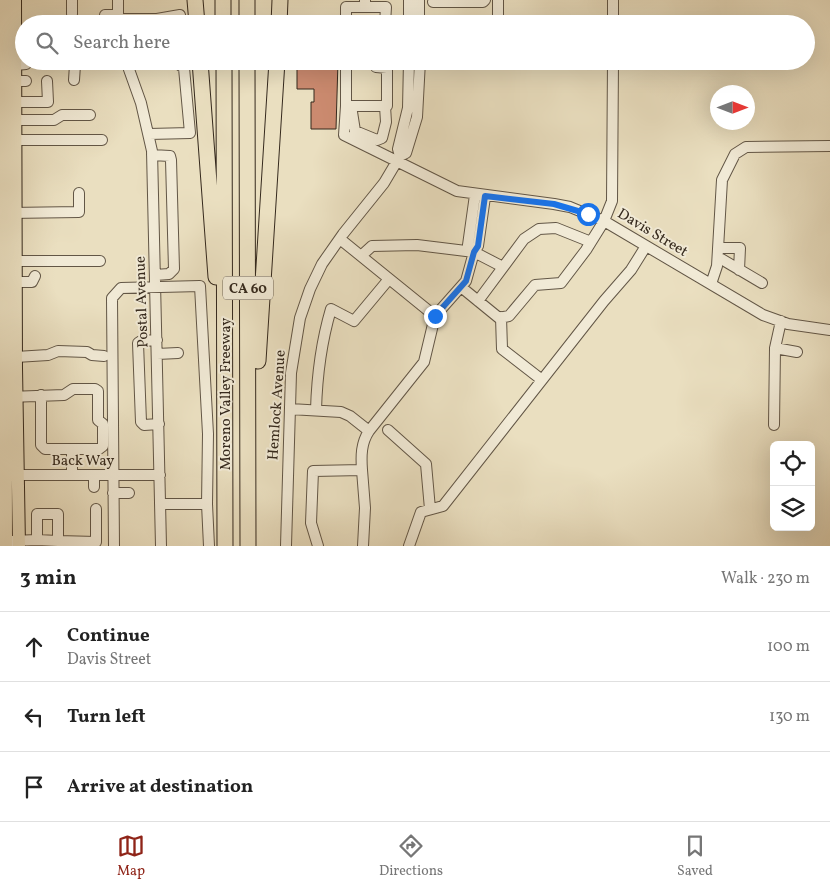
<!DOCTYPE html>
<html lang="en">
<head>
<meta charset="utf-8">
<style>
  :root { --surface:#fff; --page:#f6f6f6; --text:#222; --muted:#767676; --line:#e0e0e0; --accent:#8f2418 }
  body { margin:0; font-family:Vollkorn,serif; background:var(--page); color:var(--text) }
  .controls { position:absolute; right:15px; bottom:15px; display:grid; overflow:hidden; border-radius:8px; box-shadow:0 5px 20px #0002 }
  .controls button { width:45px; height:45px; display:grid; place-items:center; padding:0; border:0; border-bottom:1px solid var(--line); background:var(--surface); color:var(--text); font:25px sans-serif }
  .compass { position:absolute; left:710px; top:85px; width:45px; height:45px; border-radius:50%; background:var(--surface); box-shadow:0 5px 20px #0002; rotate:90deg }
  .stop { position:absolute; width:15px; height:15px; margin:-11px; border:4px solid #1a73e8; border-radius:50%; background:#fff }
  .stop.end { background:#1a73e8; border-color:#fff; box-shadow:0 1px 5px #0008 }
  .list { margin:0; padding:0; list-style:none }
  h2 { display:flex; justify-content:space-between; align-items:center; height:65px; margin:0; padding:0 20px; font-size:21px }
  h2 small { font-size:16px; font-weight:400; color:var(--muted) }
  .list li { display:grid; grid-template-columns:32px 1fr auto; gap:15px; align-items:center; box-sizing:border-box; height:70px; padding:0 20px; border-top:1px solid var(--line) }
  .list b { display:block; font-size:19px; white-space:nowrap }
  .list p { margin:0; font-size:16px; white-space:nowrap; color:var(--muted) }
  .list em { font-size:16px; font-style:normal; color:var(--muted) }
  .icon { flex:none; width:28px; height:28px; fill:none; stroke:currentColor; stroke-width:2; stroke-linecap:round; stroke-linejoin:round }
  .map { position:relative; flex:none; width:830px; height:546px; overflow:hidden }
  .search { position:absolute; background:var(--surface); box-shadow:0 5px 20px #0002; left:15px; right:15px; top:15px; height:55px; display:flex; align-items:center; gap:12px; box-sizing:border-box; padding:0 18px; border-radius:28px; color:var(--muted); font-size:19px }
  .sheet { height:275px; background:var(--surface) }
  nav { display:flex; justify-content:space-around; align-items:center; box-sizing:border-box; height:70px; border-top:1px solid var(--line); background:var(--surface); font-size:14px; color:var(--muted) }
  nav a { display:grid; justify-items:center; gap:2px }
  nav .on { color:var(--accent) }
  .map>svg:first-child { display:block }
  .building { fill:#cb8a6f; stroke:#35291d }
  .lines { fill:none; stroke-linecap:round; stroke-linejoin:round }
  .minor-casing { stroke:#625646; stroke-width:12 }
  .major-casing { stroke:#35291d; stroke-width:14 }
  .highway-casing { stroke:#35291d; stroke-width:17 }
  .minor { stroke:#f1ead6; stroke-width:10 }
  .major { stroke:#eadfc0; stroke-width:12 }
  .highway { stroke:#eadfc0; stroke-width:15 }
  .route { stroke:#1a73e8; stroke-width:6 }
  .labels { text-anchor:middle; stroke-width:4; stroke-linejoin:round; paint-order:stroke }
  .shield { fill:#f1ead6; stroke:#6d6354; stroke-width:1 }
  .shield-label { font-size:14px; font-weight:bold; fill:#35291d }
  .street-label { font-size:15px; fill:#35291d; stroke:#f1ead6 }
</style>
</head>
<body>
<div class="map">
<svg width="830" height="546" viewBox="0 0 830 546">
  <rect width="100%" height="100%" fill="#eadfc0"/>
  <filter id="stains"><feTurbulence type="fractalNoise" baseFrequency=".004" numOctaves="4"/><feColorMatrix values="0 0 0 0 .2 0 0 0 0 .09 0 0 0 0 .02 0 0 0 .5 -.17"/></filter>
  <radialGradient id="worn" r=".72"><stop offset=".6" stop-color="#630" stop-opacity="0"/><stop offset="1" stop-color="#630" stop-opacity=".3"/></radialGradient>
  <path class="building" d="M 297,61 L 338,61 L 336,129 L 311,129 L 311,102 L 314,102 L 314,89 L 297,89 Z"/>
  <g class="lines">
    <defs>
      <path id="minor" d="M 72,0 L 72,14
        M 365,0 L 365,7 L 386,7 L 385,24
        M 409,0 L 409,24
        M 419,0 L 419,24
        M 613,0 L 613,24
        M 433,2 L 483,2 L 485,0
        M 105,15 L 118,15
        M 118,19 L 157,19 L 180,15
        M 498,22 L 498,0
        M 118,24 L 118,0
        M 346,24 L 346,7 L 365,7
        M 126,61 L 141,103 L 152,151 L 161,546
        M 346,61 L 346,106
        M 376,61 L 376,67 L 387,68 L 387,106 L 346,106 L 344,135 L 457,191 L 554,204 L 570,207 L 604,221 L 763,315 L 788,324 L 830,330
        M 127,64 L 177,63 L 184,68 L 190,133 L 149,134
        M 16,65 L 26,64
        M 74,80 L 75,65
        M 16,81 L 26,81
        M 16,102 L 48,102 L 47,81
        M 352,112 L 355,131 L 377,140 L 382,138 L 386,122 L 385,106
        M 16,120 L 54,120 L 62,115 L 90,115
        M 16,140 L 102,140
        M 152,155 L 170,156 L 171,160 L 174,269 L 169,274 L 155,275
        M 400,156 L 398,149 L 408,108 L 409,61
        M 9,213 L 79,212 L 79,193
        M 340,239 L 435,316 L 424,362 L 369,431
        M 719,248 L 740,248 L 739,270
        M 474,252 L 468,245 L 475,195
        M 361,256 L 372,246 L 417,245 L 474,252 L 503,267
        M 718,257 L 762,283
        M 16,261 L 100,261
        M 16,282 L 32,282 L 35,276
        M 711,284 L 717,266 L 722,180 L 735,154 L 746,147 L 830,146
        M 461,287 L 499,318 L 509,316 L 535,285 L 561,283 L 586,250 L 604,221 L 612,201 L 613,61
        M 478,301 L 524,239 L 539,229 L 556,228 L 591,242
        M 435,316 L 466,281 L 474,252 L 478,246 L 485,197
        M 501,317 L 502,349 L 542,380
        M 157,340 L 141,341 L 138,343 L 141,422 L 144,425 L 159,424
        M 775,348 L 797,352
        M 157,354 L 178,353
        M 16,357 L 48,355 L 58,351 L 87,352 L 92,355 L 104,356
        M 9,397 L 64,395 L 73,389 L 95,389 L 98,391 L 98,420 L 103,424 L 103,446 L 99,449 L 45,449 L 41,445 L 41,395
        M 290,409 L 341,412 L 350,416 L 369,431 C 361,443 361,456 362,470 L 313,471 L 311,523 L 318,546
        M 316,410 C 317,374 321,343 331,309 L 354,321 L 389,279
        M 774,425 L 775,348 L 781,321
        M 388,430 L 426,464 L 430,509
        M 72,449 L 72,475
        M 362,470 L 365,508 L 363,546
        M 11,475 L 160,475
        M 94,475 L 94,487
        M 113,493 L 129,493
        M 161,504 L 207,504 L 209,546
        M 37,540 L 58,541
        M 12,541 L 37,540 L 37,514 L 58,514 L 58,541 L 96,542 L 96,509
        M 114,546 L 112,298 L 121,288 L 200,286 L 208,434 L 207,504
        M 286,546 L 291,373 L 300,318 L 310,289 L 322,264 L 343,234 L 384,183 L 400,156 L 406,153 L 417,117 L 420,61
        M 409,546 L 421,512 L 443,506 L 604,301 L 631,270 L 646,246"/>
      <path id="major" d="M 5,0 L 6,546
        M 15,0 L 16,368 L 19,546"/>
      <path id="highway" d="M 195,0 L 197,24
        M 223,0 L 223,24
        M 247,0 L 247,24
        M 279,24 L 280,0
        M 200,61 L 216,277
        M 224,61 L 225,546
        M 247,61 L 248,546
        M 258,361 L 277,61"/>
    </defs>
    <use href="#minor" class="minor-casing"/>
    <use href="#major" class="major-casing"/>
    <use href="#highway" class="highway-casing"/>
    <use href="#minor" class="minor"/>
    <use href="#major" class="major"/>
    <use href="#highway" class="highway"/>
  </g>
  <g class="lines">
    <path class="route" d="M 435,316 L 466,281 L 474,252 L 478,246 L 485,196 L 554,204 L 588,214"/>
  </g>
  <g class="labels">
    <rect class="shield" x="223" y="276.5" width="50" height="23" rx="4"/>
    <g class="shield-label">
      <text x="248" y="293">CA 60</text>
    </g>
    <g class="street-label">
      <text transform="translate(653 232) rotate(31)" y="5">Davis Street</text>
      <text transform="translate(141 302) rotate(-92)" y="5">Postal Avenue</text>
      <text transform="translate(225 394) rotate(-90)" y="5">Moreno Valley Freeway</text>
      <text transform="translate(276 405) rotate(-86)" y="5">Hemlock Avenue</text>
      <text x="83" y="465">Back Way</text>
    </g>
  </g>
  <rect width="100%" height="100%" filter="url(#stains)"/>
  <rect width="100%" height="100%" fill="url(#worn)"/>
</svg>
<div class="controls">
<button><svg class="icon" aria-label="locate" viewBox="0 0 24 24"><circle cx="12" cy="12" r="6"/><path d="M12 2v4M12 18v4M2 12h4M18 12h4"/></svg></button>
<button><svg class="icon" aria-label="layers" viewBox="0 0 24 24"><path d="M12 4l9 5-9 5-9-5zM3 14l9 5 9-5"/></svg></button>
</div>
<svg class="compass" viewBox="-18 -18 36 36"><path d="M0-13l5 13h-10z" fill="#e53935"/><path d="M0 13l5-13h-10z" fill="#767676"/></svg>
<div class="stop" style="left:588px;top:214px"></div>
<div class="stop end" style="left:435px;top:316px"></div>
<div class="search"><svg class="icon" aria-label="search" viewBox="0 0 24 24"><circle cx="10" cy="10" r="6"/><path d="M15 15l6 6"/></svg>Search here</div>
</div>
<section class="sheet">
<h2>3 min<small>Walk · 230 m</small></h2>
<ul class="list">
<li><svg class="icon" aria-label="ahead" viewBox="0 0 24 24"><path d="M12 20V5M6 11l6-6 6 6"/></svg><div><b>Continue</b><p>Davis Street</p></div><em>100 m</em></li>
<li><svg class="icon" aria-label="left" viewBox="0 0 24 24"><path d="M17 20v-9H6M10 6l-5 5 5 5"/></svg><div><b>Turn left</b></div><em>130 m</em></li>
<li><svg class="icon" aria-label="arrive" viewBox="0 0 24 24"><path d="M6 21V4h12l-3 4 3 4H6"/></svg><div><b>Arrive at destination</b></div></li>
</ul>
</section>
<nav>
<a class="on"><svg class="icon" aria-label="map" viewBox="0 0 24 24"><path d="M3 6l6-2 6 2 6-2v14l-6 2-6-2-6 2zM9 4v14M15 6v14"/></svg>Map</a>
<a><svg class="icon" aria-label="directions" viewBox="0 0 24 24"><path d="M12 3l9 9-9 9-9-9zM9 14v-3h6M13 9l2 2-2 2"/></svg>Directions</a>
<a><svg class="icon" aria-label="saved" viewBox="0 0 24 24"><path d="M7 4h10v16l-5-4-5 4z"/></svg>Saved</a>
</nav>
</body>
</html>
